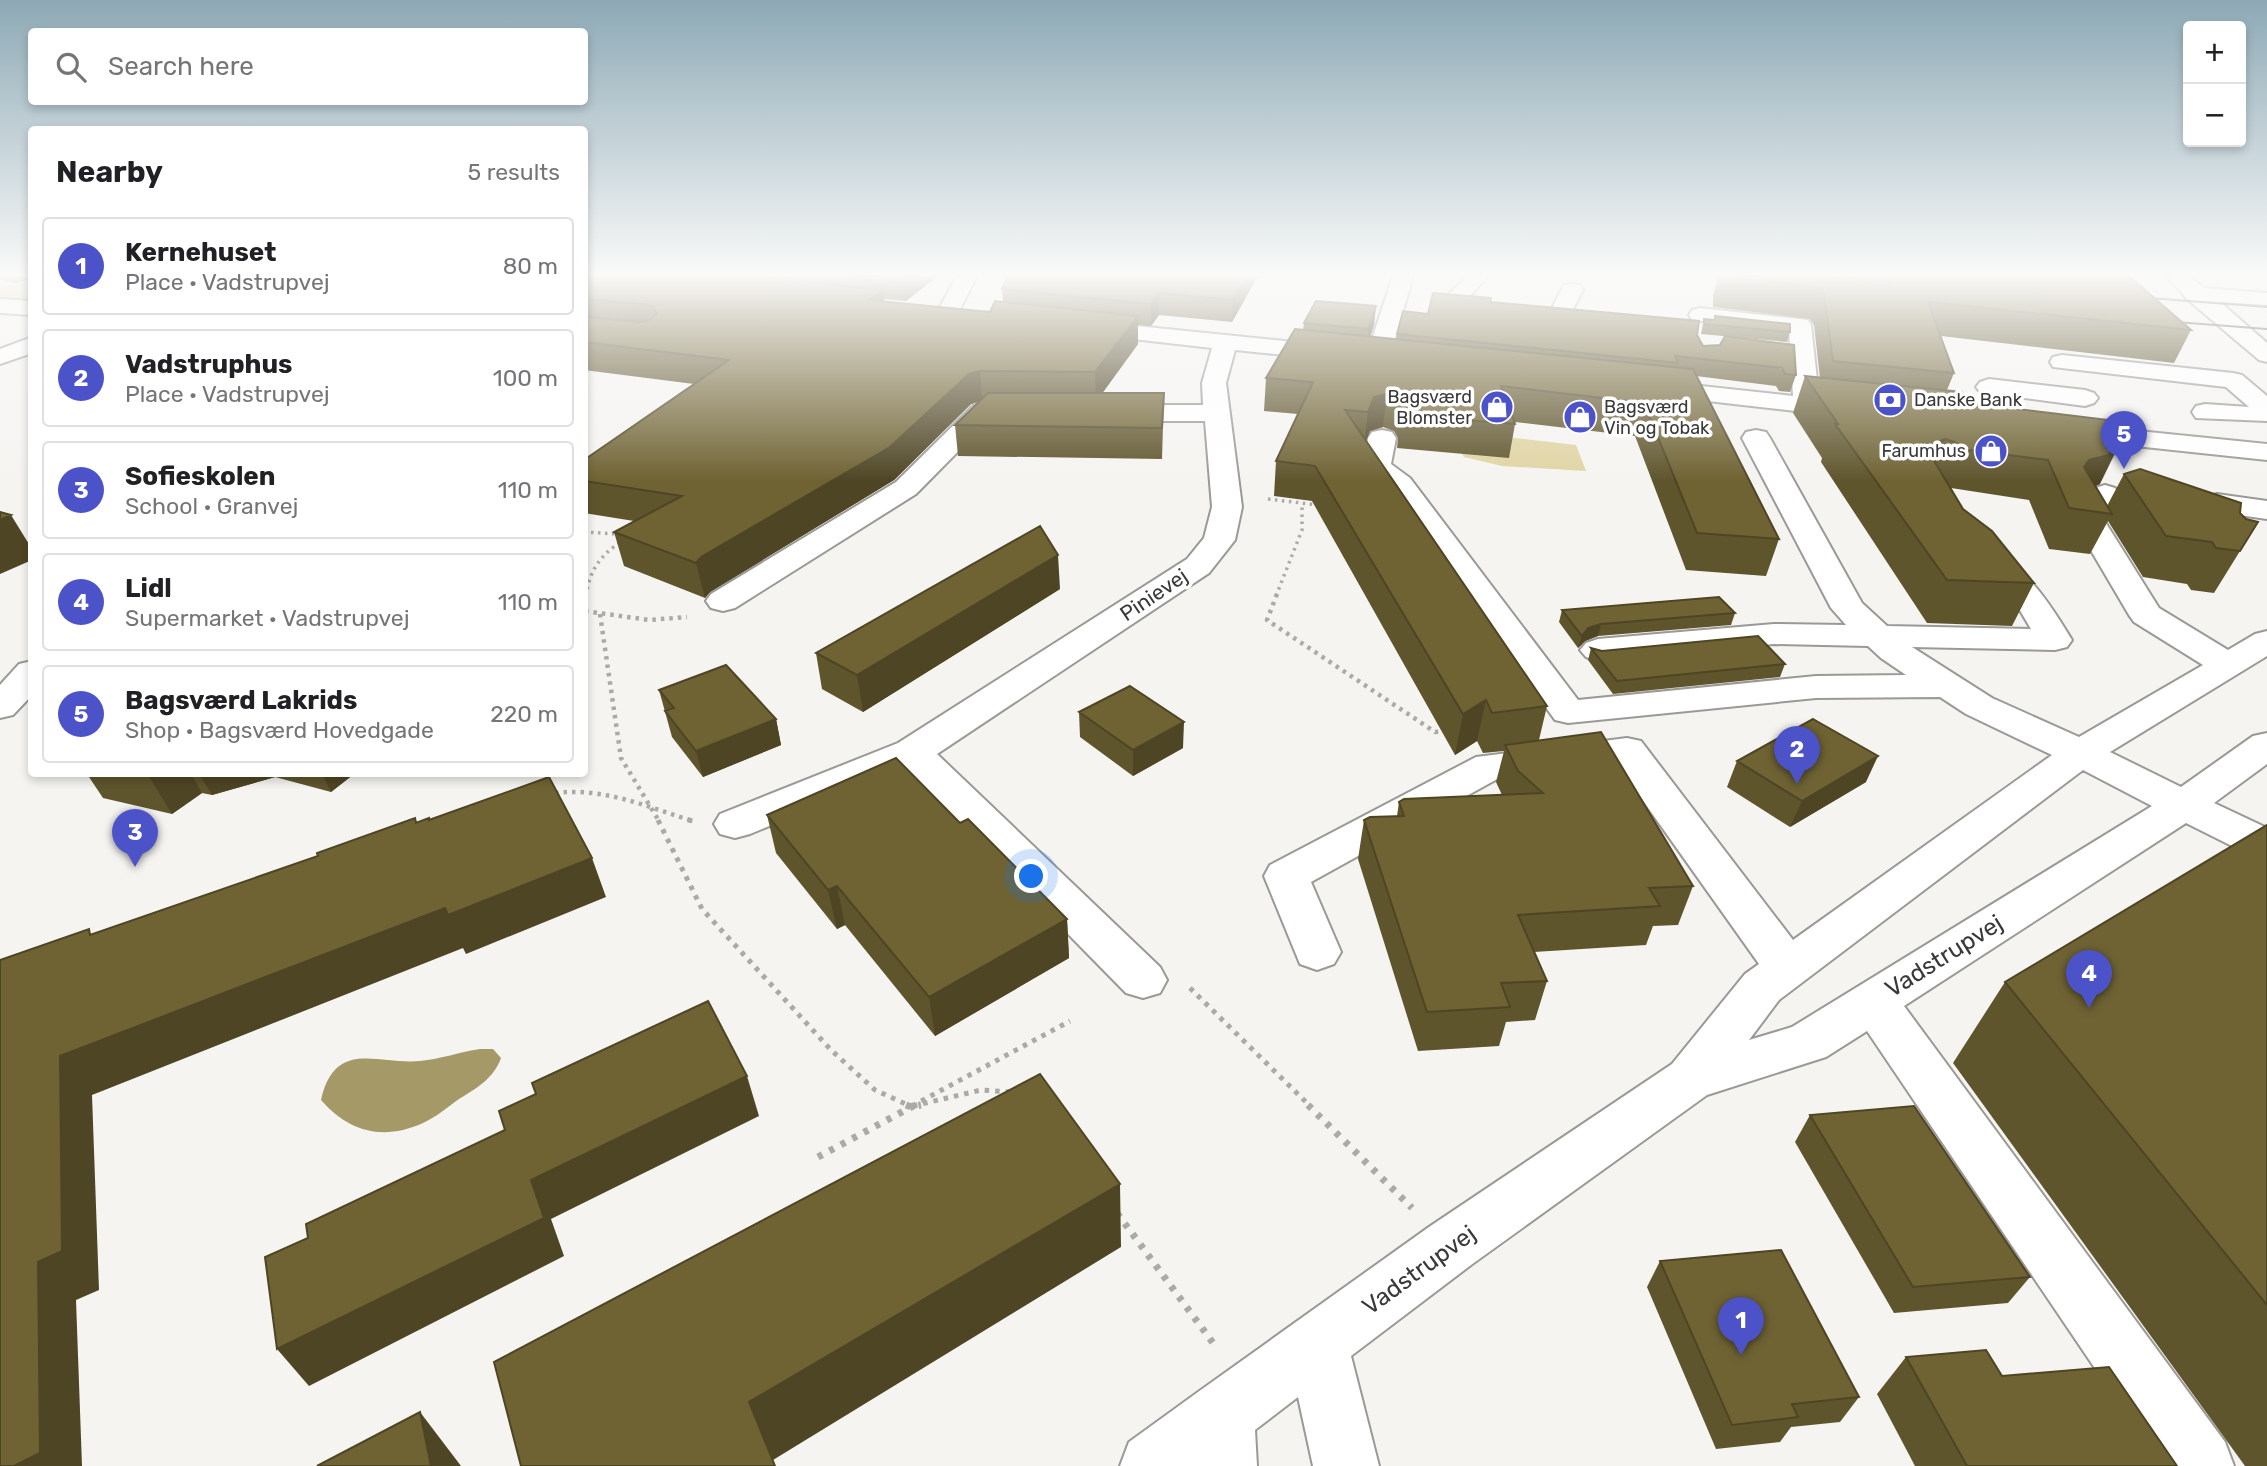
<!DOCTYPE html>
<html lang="en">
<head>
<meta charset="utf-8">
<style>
  :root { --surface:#fff; --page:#f6f6f6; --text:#202124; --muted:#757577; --line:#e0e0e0; --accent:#4c53c9 }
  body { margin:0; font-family:Rubik,sans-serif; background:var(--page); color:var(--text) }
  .controls { position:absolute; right:21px; top:21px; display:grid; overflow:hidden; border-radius:7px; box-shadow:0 4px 10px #0003 }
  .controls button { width:63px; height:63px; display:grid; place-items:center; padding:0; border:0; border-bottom:2px solid var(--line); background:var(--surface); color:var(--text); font:35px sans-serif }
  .you { position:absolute; left:1032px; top:877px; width:24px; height:24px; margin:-18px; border:5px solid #fff; border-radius:50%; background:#1a73e8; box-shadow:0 0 0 10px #1a73e833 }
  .badge { display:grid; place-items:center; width:46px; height:46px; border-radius:50%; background:var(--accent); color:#fff; font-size:23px; font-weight:700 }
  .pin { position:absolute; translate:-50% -58px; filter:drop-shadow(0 2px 4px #0008) }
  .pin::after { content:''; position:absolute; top:37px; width:24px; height:21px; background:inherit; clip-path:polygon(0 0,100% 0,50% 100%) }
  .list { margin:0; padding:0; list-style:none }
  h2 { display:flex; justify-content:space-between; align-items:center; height:91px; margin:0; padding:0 28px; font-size:30px }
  h2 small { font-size:23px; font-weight:400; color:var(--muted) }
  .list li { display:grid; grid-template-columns:46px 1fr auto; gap:21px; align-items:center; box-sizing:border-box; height:98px; margin:0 14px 14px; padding:0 14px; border:2px solid var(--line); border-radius:7px }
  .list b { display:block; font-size:26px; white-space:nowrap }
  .list p { margin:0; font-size:23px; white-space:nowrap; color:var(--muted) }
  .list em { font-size:23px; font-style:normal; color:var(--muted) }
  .icon { flex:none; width:38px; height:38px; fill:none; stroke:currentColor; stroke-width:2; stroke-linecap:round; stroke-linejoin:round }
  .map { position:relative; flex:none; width:2267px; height:1466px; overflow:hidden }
  .search { position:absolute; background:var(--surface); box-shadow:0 4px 10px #0003; left:28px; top:28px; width:560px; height:77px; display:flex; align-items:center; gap:18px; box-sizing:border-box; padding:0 24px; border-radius:7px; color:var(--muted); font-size:26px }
  .panel { position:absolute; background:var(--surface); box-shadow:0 4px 10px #0003; left:28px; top:126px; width:560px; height:651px; border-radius:7px }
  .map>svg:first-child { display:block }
  .green { fill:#e0d4a3 }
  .water { fill:#a59968 }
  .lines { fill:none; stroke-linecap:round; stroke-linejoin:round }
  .minor-casing { stroke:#9a9996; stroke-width:4 }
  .path-far3 { stroke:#abaaa7; stroke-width:3.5; stroke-dasharray:2.5 4.5; stroke-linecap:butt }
  .path-far2 { stroke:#abaaa7; stroke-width:4.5; stroke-dasharray:3.5 5; stroke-linecap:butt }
  .path-far1 { stroke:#abaaa7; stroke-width:5; stroke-dasharray:4.5 6; stroke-linecap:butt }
  .path { stroke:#abaaa7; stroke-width:7; stroke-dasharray:5 8; stroke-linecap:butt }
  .minor { fill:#fff; fill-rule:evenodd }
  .tram { stroke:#575754; stroke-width:2 }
  .wall { fill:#5f552d }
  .shaded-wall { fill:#4e4524 }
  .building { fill:#6f6334; stroke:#4e4524; stroke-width:2 }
  .labels { text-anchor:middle; stroke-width:7; stroke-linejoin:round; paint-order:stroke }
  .far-poi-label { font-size:18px; fill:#393937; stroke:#fff; text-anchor:end }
  .street-label { font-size:21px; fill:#393937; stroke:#fff }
  .near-street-label { font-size:24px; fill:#393937; stroke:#fff }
</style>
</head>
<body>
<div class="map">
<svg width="2267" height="1466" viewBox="0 0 2267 1466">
  <rect width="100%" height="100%" fill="#f5f4f1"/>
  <path class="green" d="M 31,278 L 31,301 L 0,299 L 0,287 Z
    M 1490,435 L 1576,445 L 1586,471 L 1502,466 L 1464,457 L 1456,444 Z"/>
  <path class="water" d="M 480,1049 L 493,1049 L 501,1058 C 494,1078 477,1088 459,1099 C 448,1107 436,1117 423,1123 C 383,1141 349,1132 321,1100 C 335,1038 378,1065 420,1061 C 441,1059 460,1052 480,1049 Z"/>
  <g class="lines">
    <defs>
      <path id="minor" d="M 957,276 L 977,276 L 955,319 L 939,319 L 936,314 Z
        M 1393,276 L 1413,276 L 1390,357 L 1386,362 L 1370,362 L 1366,357 Z
        M 1467,276 L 1488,276 L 1464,303 L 1448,303 L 1445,298 Z
        M 2167,276 L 2189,276 L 2204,288 L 2267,293 L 2267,305 L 2220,302 L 2267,343 L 2267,362 L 2259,360 L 2187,299 Z
        M 1572,284 L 1580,285 L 1583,290 L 1572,311 L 1556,311 L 1553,306 L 1564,285 Z
        M 0,299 L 32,301 L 32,315 L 0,313 Z
        M 1700,308 L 1808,320 L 1811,325 L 1819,398 L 1858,404 L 1862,409 L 1858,414 L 1849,417 L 1646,394 L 1642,389 L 1646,384 L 1655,381 L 1793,396 L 1789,331 L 1692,320 L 1689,315 L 1692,310 Z
        M 1088,321 L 1334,346 L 1342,348 L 1346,353 L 1342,358 L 1334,360 L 1235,350 L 1226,383 L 1242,507 L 1235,540 L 1209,573 L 937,754 L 1160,967 L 1167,980 L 1160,993 L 1143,998 L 1126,993 L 906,769 L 750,834 L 735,838 L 720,834 L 714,824 L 720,814 L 898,743 L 1187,559 L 1204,538 L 1212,507 L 1205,421 L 1110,421 L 1101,419 L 1097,413 L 1101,407 L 1110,405 L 1203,405 L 1202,383 L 1212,348 L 1080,333 L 1077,328 L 1080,323 Z
        M 32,337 L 32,353 L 0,364 L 0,349 Z
        M 2062,355 L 2233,373 L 2242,375 L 2267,396 L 2267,421 L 2196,418 L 2192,412 L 2196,406 L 2205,404 L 2249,407 L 2226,387 L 2053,367 L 2050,362 L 2053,357 Z
        M 1989,379 L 2085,390 L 2094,393 L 2098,398 L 2094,403 L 2085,406 L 1980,392 L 1976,387 L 1980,382 Z
        M 982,404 L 1006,406 L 1010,412 L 1006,418 L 989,420 L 916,494 L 735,608 L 723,611 L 711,608 L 706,601 L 711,594 L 896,482 L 973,406 Z
        M 2069,424 L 2267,444 L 2267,460 L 2060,438 L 2056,432 L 2060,426 Z
        M 1382,430 L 1392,432 L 1396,438 L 1391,464 L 1410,478 L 1578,700 L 1816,676 L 1906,675 L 1881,658 L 1868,646 L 1774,644 L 1598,661 L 1586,657 L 1580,650 L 1586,643 L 1598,639 L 1774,624 L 1846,625 L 1831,608 L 1742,438 L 1746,432 L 1756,430 L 1766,432 L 1770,438 L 1862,603 L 1887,626 L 2031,629 L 2015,602 L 1971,563 L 1976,556 C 2017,546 2054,611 2072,640 L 2067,647 L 2055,650 L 1912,647 L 1992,698 L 2079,737 L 2203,665 L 2134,622 L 2129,615 L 2066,508 L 2070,502 L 2091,496 L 2095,488 L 2105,485 L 2115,488 L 2122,501 L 2117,507 L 2099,512 L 2159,608 L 2228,650 L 2255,634 L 2267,631 L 2267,656 L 2110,752 L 2181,787 L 2253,736 L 2267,733 L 2267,764 L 2214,803 L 2267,828 L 2267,861 L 2252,856 L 2186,823 L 1904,1006 L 2225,1442 L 2234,1466 L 2161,1466 L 1867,1031 L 1826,1057 L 1707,1095 L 1471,1265 L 1351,1356 L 1379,1466 L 1313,1466 L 1298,1397 L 1255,1430 L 1257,1466 L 1120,1466 L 1129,1442 L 1198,1392 L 1429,1227 L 1672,1064 L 1745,974 L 1759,964 L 1617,764 L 1499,778 L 1311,882 L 1341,952 L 1334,964 L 1317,970 L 1300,964 L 1264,876 L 1270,865 L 1476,757 L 1627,738 L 1641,741 L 1793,940 L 2052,755 L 1966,714 L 1940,697 L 1816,698 L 1568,723 L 1555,720 L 1390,490 L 1363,466 L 1368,438 L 1372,432 ZM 2083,770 L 2152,806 L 1792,1027 L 1749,1040 L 1779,1000 Z
        M 2217,494 L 2267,501 L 2267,519 L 2239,515 L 2246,528 L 2242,534 L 2231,537 L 2220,534 L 2202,503 L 2207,497 Z
        M 32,661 L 32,695 L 13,715 L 0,718 L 0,685 L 19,664 Z"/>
    </defs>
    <use href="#minor" class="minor-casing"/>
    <path class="path-far3" d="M 1268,499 L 1318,505
      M 584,532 L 618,534
      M 586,596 C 590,569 600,556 622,541
      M 1276,596 L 1302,530 L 1302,503"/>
    <path class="path-far2" d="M 1277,594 L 1267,620 L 1435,732 L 1448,731
      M 584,611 L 586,594
      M 585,611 L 649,620 L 687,617
      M 600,614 L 621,758 L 659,821
      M 555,793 C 604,787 647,807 693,821"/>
    <path class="path-far1" d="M 658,820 L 702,909 L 831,1050 L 875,1090 L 910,1106
      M 688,820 L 693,821
      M 1190,988 L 1310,1106
      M 912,1106 L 1070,1021
      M 913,1106 L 981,1090 L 1012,1092"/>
    <path class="path" d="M 906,1105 L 911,1107 L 921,1105
      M 1308,1105 L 1412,1208
      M 818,1157 L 915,1105
      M 1117,1213 L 1216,1347"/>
    <use href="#minor" class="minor"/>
    <path class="tram" d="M 2136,297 L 2267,307
      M 2163,321 L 2267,329"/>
  </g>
  <path class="wall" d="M 0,276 L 32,276 L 32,278 L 15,283 L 0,280 Z
    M 584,276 L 938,276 L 906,301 L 884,299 L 884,302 L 990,312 L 1003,302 L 1002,289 L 1008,276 L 1258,276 L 1232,322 L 1159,315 L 1151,326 L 1138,325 L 1138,344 L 1102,393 L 1164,393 L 1162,459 L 958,456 L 955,425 L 978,402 L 971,404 L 894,480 L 710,592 L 705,598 L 624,566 L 614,532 L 634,521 L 584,513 L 584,460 L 694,384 L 584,370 Z
    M 1719,276 L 1821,276 L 1847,278 L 1845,276 L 2129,276 L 2191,330 L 2174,363 L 1941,336 L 1954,373 L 1947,390 L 2100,484 L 2095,486 L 2107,506 L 2124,474 L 2240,513 L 2246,519 L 2258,522 L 2214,593 L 2191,590 L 2187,584 L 2143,577 L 2108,521 L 2090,554 L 2049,549 L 2029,500 L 1951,488 L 1963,509 L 2034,583 L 2012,626 L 1927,623 L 1821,462 L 1822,458 L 1793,413 L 1805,376 L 1820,378 L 1814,325 L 1810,319 L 1713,307 L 1713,295 Z
    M 1490,302 L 1697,335 L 1703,346 L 1720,345 L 1796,375 L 1790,392 L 1779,391 L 1776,386 L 1696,376 L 1779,539 L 1766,576 L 1686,570 L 1635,436 L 1515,422 L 1515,424 L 1509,458 L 1397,448 L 1398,438 L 1394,431 L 1383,427 L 1370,431 L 1366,441 L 1547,706 L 1539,740 L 1693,886 L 1678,925 L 1653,926 L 1646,945 L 1534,952 L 1547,981 L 1535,1020 L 1506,1022 L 1499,1046 L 1418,1051 L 1358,859 L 1364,820 L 1397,816 L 1399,802 L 1502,795 L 1496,782 L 1504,751 L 1483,753 L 1477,741 L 1455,755 L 1312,501 L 1274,496 L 1276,461 L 1298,414 L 1264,411 L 1266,378 L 1303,330 L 1304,323 L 1376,306 L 1374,325 L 1370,337 L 1396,339 L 1397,334 L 1428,314 Z
    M 1715,316 L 1790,332 L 1787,342 L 1701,334 L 1704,319 L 1714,320 Z
    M 1060,589 L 863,712 L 822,689 L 816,653 Z
    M 1562,610 L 1735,613 L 1731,625 L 1598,636 L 1585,641 L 1578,648 L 1559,622 Z
    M 1591,648 L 1602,651 L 1785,664 L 1780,677 L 1613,694 L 1588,660 Z
    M 659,690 L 776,719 L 781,745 L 703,777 L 672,737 Z
    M 1079,712 L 1183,748 L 1133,776 L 1080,737 Z
    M 1737,761 L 1866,782 L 1790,827 L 1727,787 Z
    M 87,774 L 354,774 L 331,792 L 275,777 L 212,795 L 202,793 L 172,814 L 103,798 Z
    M 767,815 L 960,823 L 1067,919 L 1069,958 L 935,1036 L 845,925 L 837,929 L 776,853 Z
    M 2267,825 L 2267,1466 L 2245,1466 L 1953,1063 L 2005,982 Z
    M 1810,1115 L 2030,1277 L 2008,1303 L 1894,1313 L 1795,1142 Z
    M 1660,1261 L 1859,1397 L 1840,1422 L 1791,1427 L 1780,1442 L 1716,1449 L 1647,1287 Z
    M 1906,1357 L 2002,1376 L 2177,1466 L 1915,1466 L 1877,1394 Z"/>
  <path class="shaded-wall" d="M 11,276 L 32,276 L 32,278 L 15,283 Z
    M 914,276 L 938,276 L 906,301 L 904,283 Z
    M 1247,276 L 1258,276 L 1232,322 L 1233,300 Z
    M 883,290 L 886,317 L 869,300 Z
    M 1159,293 L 1159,315 L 1151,326 L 1151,304 Z
    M 1376,306 L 1374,325 L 1366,348 L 1368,329 Z
    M 1138,316 L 1138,344 L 1096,402 L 1095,372 Z
    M 980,371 L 982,401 L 971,404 L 894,480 L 710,592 L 705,598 L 696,563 L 701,557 L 969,374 Z
    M 1387,394 L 1383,427 L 1370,431 L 1364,446 L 1368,412 L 1374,397 Z
    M 1945,439 L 1929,477 L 1914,483 L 1930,445 Z
    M 2119,445 L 2100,484 L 2093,487 L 2084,467 L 2089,460 Z
    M 11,515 L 32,549 L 32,560 L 0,574 L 0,520 Z
    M 1058,555 L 1060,589 L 863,712 L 857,675 Z
    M 1601,624 L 1598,636 L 1585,641 L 1578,648 L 1582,636 L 1588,628 Z
    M 1486,700 L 1477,741 L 1455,755 L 1463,714 Z
    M 776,719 L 781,745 L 703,777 L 696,751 Z
    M 1184,722 L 1183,748 L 1133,776 L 1133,750 Z
    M 1878,756 L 1866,782 L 1790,827 L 1802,801 Z
    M 151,774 L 191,774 L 202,793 L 172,814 L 148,775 Z
    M 199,774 L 273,774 L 275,777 L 212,795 Z
    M 322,774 L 354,774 L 331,792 Z
    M 592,858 L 606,897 L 466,954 L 463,948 L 92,1095 L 99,1290 L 76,1300 L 82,1466 L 14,1466 L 60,1056 L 445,908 Z
    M 837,886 L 845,925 L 837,929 L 828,890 Z
    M 1067,919 L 1069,958 L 935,1036 L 929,997 Z
    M 747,1076 L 759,1116 L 551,1219 L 564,1256 L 309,1386 L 277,1349 L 531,1180 Z
    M 1120,1184 L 1121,1247 L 773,1460 L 749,1402 Z
    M 420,1412 L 461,1466 L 431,1466 Z"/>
  <path class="building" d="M 584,276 L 746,276 L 883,290 L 869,300 L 990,312 L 995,301 L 1138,316 L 1095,372 L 980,371 L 969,374 L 890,447 L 701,557 L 696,563 L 614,532 L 682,496 L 584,481 L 584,460 L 729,360 L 584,342 L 584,317 L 642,322 L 652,319 L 657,313 L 652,306 L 643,304 L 584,299 Z
    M 832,276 L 914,276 L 904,283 Z
    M 1008,276 L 1247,276 L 1233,300 L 1159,293 L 1151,304 L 1002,289 Z
    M 1722,276 L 1821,276 L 1891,283 L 1884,276 L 2129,276 L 2191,330 L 1928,302 L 1954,373 L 1833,361 L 1824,293 L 1821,288 Z
    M 1433,293 L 1491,298 L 1490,302 L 1699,321 L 1697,335 L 1703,346 L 1720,345 L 1725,336 L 1794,345 L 1796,375 L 1785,374 L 1782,368 L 1675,356 L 1678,363 L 1397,334 L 1403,311 L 1428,314 Z
    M 1316,301 L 1376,306 L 1368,329 L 1304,323 Z
    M 1715,316 L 1790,324 L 1790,332 L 1704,324 L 1704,319 L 1715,320 Z
    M 1295,329 L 1693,369 L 1779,539 L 1697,533 L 1644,403 L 1501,386 L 1515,424 L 1401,415 L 1403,405 L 1399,397 L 1387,394 L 1374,397 L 1368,412 L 1345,410 L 1547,706 L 1492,713 L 1486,700 L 1463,714 L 1315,466 L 1276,461 L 1313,382 L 1266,378 Z
    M 1805,376 L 1962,392 L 1967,403 L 2125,422 L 2119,445 L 2113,448 L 2109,455 L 2089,460 L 2084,467 L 2112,514 L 2069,508 L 2048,460 L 1961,449 L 1955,442 L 1945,439 L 1930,445 L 1924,444 L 1963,509 L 1992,531 L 2034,583 L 1947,580 L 1835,424 L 1838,424 Z
    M 988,393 L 1164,393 L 1162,428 L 955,425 Z
    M 2140,469 L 2241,503 L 2240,513 L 2246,519 L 2258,522 L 2240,551 L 2216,548 L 2212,542 L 2166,536 L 2124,474 Z
    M 0,512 L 11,515 L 0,520 Z
    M 1040,526 L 1058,555 L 857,675 L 816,653 Z
    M 1719,597 L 1735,613 L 1601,624 L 1588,628 L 1582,636 L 1562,610 Z
    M 1758,636 L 1785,664 L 1617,681 L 1591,648 L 1602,651 Z
    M 726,665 L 776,719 L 696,751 L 665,711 L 674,708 L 659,690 Z
    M 1130,686 L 1184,722 L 1133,750 L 1079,712 Z
    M 1813,719 L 1878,756 L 1802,801 L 1737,761 Z
    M 1601,732 L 1693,886 L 1649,888 L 1660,906 L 1518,915 L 1547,981 L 1501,983 L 1510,1007 L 1427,1012 L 1364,820 L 1370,817 L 1404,816 L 1399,802 L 1404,799 L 1543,793 L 1518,771 L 1505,745 Z
    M 896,758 L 960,823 L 968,819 L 1067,919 L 929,997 L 837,886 L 828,890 L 767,815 Z
    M 549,777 L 592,858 L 448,915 L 445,908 L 60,1056 L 62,1251 L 38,1262 L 40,1453 L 14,1466 L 0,1466 L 0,960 L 89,929 L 90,935 L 318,856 L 317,853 L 415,818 L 416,823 L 429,818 L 429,820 Z
    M 2267,825 L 2267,1305 L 2005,982 Z
    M 708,1001 L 747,1076 L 531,1180 L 544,1218 L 277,1349 L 265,1257 L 308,1238 L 306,1224 L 505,1130 L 499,1111 L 536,1094 L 532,1083 Z
    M 1040,1074 L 1120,1184 L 749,1402 L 775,1466 L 521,1466 L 494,1362 Z
    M 1914,1106 L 2030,1277 L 1913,1287 L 1810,1115 Z
    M 1781,1250 L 1859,1397 L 1792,1404 L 1798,1417 L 1732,1425 L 1660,1261 Z
    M 1986,1350 L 2002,1376 L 2109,1367 L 2177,1466 L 1967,1466 L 1906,1357 Z
    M 420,1412 L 431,1466 L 317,1466 Z"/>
  <linearGradient id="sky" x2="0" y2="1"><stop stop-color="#8da9b5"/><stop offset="0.57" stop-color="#fafaf9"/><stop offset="1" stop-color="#fafaf9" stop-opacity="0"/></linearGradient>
  <rect width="2267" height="481" fill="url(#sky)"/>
  <defs>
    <symbol id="bank-disc" viewBox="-11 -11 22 22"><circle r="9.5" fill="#4c53c9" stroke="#fff"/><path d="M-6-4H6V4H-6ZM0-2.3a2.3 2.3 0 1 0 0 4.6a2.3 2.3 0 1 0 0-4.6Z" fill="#fff"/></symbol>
    <symbol id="shop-disc" viewBox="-11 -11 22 22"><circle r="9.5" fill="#4c53c9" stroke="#fff"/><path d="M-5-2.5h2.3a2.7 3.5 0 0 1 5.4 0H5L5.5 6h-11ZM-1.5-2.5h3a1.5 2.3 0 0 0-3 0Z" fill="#fff"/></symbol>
  </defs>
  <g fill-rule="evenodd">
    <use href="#bank-disc" x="1871" y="381" width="38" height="38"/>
    <use href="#shop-disc" x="1478" y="388" width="38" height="38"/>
    <use href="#shop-disc" x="1561" y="398" width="38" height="38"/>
    <use href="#shop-disc" x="1972" y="432" width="38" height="38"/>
  </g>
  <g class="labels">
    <g class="far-poi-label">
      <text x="1472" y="403">Bagsværd<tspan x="1472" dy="21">Blomster</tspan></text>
      <text x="1914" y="406" text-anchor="start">Danske Bank</text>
      <text x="1604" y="413" text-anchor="start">Bagsværd<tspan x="1604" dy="21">Vin og Tobak</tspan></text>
      <text x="1966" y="457">Farumhus</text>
    </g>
    <g class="street-label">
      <text transform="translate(1154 595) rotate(-34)" y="7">Pinievej</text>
    </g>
    <g class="near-street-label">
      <text transform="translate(1944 956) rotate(-32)" y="8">Vadstrupvej</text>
      <text transform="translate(1419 1270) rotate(-36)" y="8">Vadstrupvej</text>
    </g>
  </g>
</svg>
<div class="controls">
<button>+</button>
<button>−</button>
</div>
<div class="you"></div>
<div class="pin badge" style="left:1741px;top:1355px">1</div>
<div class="pin badge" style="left:1797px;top:784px">2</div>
<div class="pin badge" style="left:135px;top:867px">3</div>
<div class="pin badge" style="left:2089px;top:1008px">4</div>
<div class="pin badge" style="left:2124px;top:469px">5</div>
<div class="search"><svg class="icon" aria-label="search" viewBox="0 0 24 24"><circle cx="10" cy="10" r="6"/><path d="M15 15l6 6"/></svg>Search here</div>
<section class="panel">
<h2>Nearby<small>5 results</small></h2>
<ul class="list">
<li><span class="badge">1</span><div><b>Kernehuset</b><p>Place · Vadstrupvej</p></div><em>80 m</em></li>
<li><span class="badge">2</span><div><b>Vadstruphus</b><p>Place · Vadstrupvej</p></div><em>100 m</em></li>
<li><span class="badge">3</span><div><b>Sofieskolen</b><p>School · Granvej</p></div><em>110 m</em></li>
<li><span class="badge">4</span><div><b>Lidl</b><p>Supermarket · Vadstrupvej</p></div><em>110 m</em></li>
<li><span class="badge">5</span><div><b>Bagsværd Lakrids</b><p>Shop · Bagsværd Hovedgade</p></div><em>220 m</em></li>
</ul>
</section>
</div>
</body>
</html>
